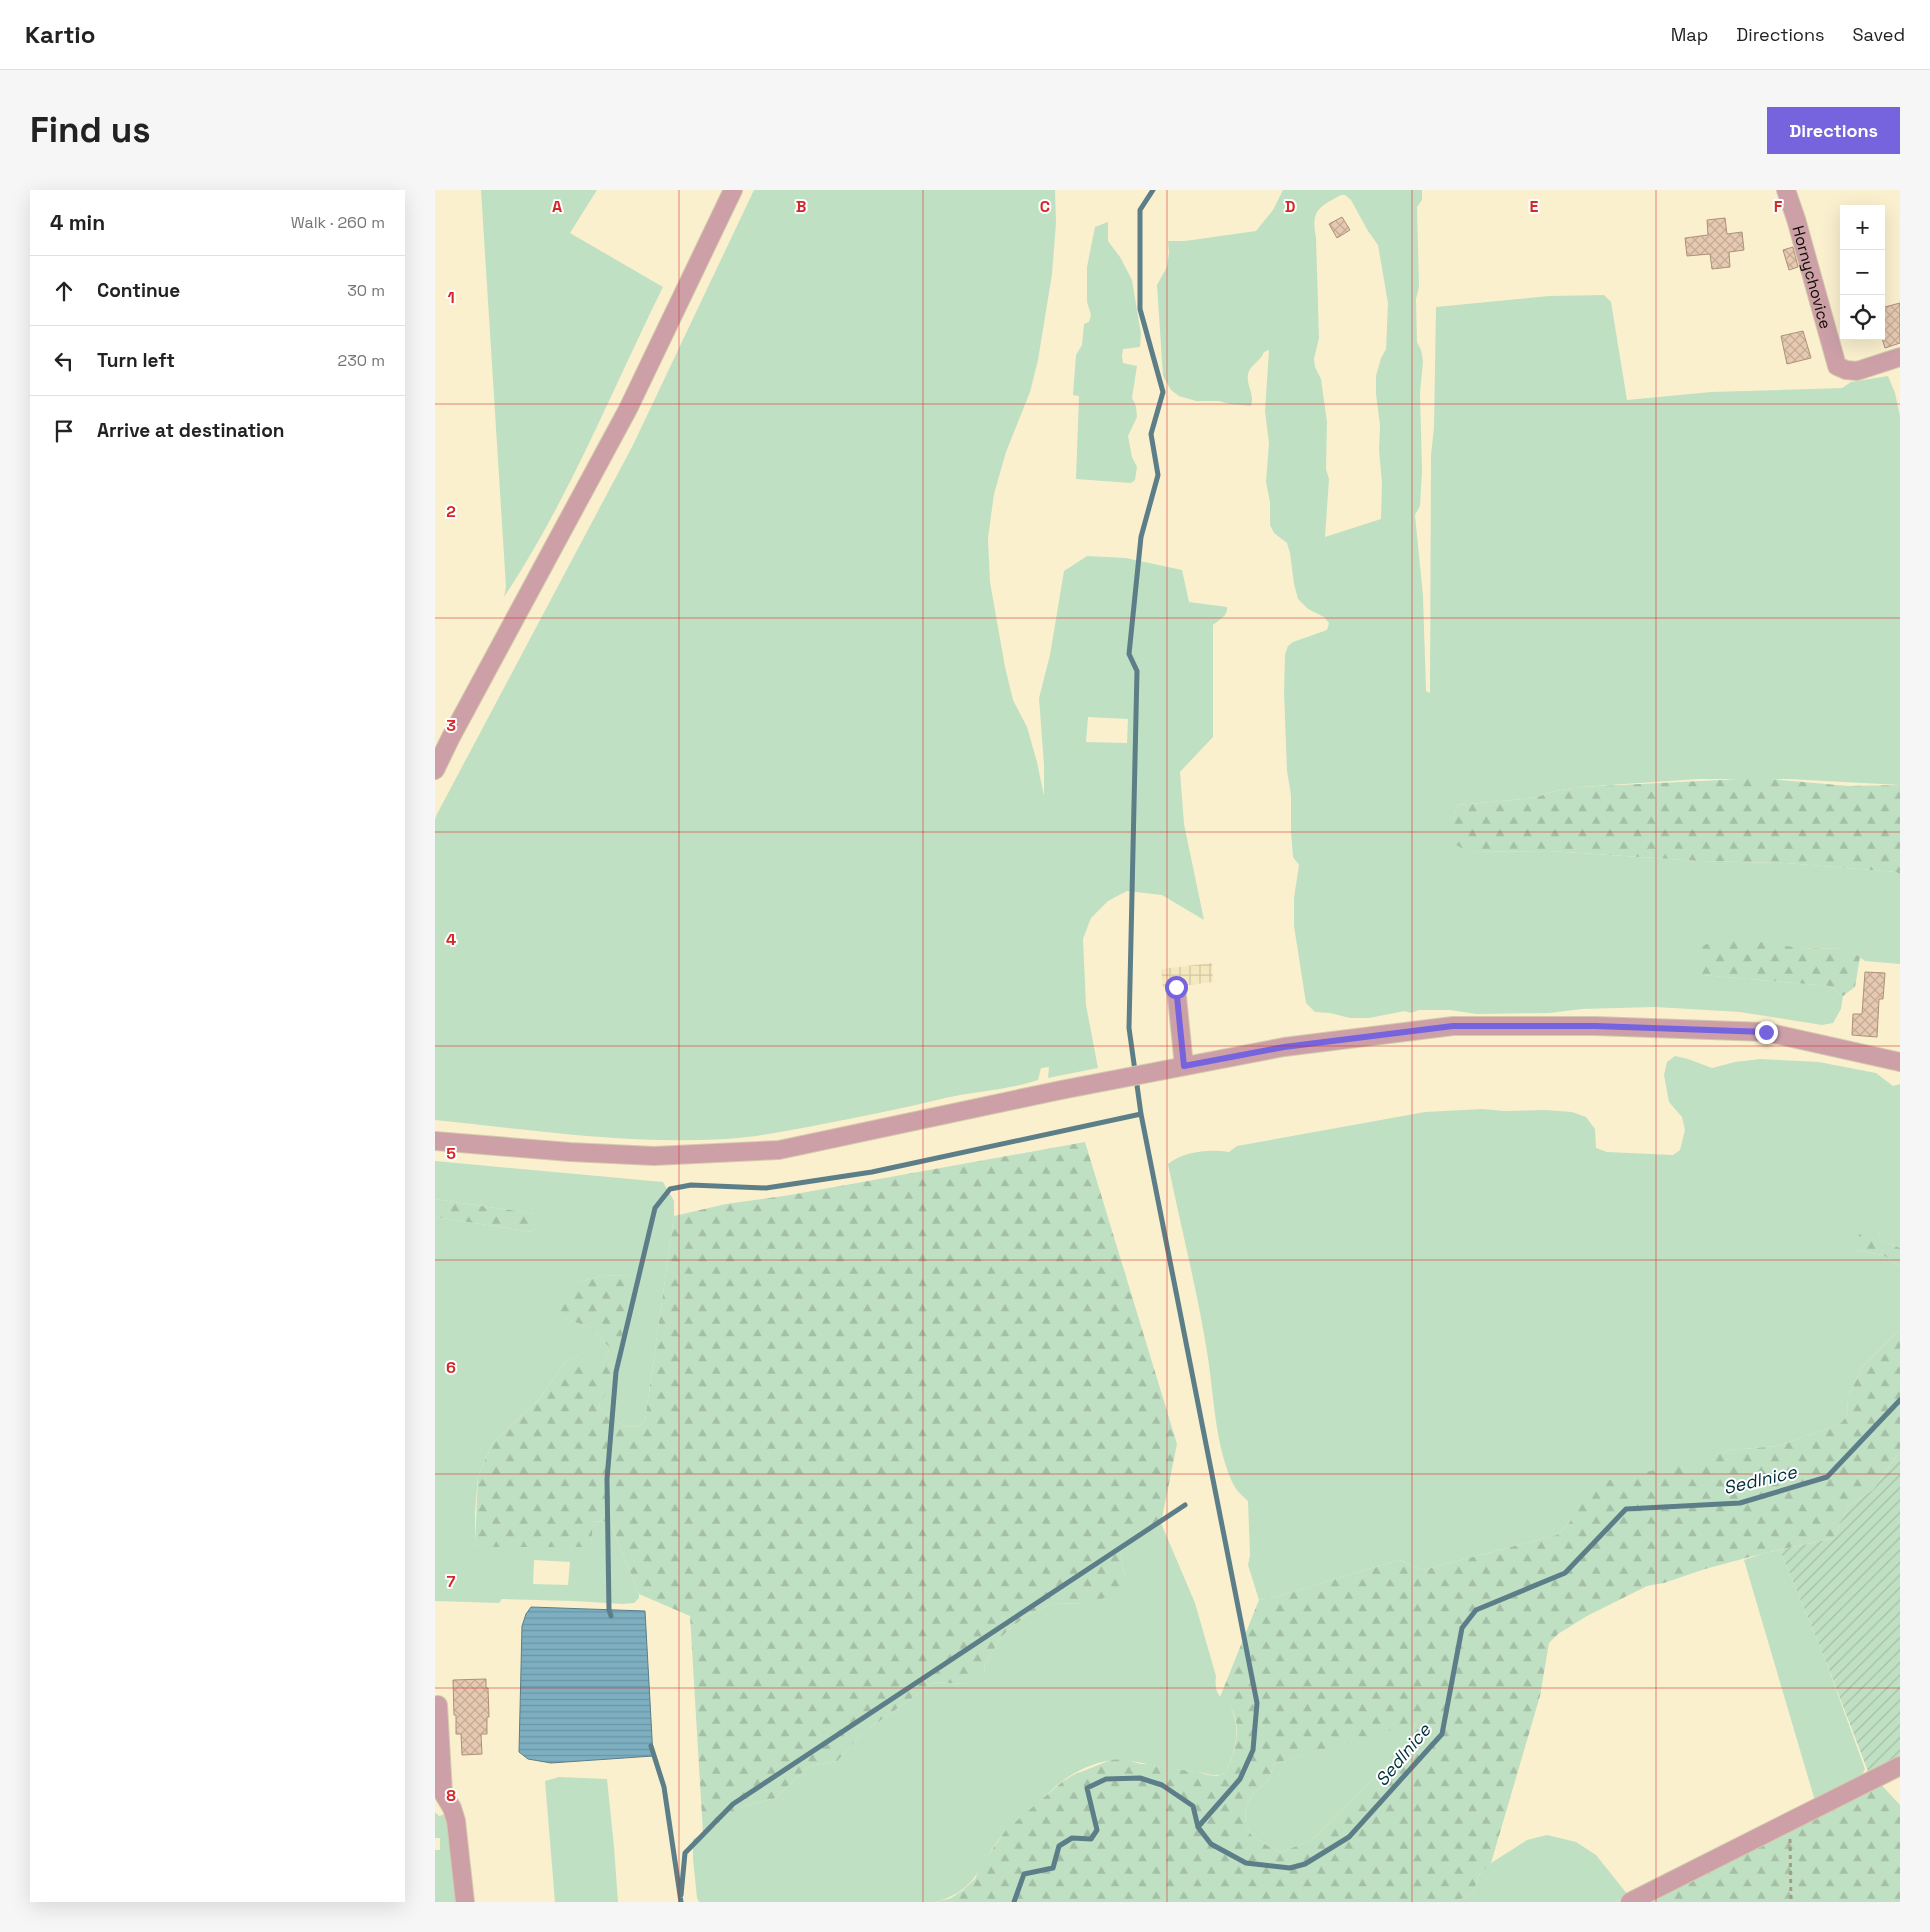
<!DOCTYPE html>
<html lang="en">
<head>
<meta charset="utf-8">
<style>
  :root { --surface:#fff; --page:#f6f6f6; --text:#222; --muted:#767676; --line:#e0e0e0; --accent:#7564de }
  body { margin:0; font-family:"Space Grotesk",sans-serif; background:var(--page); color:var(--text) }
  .controls { position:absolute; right:15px; top:15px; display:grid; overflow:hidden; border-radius:0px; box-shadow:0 5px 20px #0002 }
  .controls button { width:45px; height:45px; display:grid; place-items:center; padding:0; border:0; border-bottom:1px solid var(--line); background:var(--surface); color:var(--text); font:25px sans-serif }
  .stop { position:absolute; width:15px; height:15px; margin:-11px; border:4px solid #7564de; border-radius:50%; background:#fff }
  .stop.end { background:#7564de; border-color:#fff; box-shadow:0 1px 5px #0008 }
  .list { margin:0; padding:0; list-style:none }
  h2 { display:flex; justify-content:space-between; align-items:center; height:65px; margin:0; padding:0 20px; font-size:21px }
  h2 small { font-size:16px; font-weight:400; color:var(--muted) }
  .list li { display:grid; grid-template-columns:32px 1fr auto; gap:15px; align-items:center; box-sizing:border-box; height:70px; padding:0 20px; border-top:1px solid var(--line) }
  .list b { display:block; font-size:19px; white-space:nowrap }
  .list em { font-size:16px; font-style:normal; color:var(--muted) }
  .icon { flex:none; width:28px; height:28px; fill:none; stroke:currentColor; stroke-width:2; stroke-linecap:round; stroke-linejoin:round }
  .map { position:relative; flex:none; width:1465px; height:1712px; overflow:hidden; border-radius:0px }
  header { display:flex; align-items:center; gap:30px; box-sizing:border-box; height:70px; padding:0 25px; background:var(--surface); border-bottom:1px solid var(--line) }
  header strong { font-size:24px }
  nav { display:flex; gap:28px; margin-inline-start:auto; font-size:18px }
  .intro { display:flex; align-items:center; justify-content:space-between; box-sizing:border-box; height:120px; padding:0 30px }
  h1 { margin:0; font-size:35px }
  .button { padding:12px 22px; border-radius:0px; background:var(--accent); color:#fff; font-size:18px; font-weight:700 }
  main { display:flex; gap:30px; padding:0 30px }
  aside { flex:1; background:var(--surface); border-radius:0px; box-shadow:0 5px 20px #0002 }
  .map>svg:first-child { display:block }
  .industrial { fill:url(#industrial-grid) }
  .grass { fill:#c0e0c3; fill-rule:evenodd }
  .forest { fill:url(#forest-firs); fill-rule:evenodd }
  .garden { fill:url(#garden-furrows) }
  .water { fill:url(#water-rules); stroke:#5c7e88 }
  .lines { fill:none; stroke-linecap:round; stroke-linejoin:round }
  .stream { stroke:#5c7e88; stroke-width:5 }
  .building { fill:url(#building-cross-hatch); stroke:#ab9179 }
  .minor-casing { stroke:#d4cbad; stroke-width:20 }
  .path { stroke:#a49c83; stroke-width:3; stroke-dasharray:4 4; stroke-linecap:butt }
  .minor { stroke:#cda0a8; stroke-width:18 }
  .route { stroke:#7564de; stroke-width:6 }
  .grid { fill:none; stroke:#d62828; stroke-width:1; stroke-opacity:0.55 }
  .labels { text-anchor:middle; stroke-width:4; stroke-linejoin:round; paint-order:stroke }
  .street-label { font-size:16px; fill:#0f0b02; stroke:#fff }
  .water-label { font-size:18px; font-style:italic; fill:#002f3c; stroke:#fff }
  .grid-label { font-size:16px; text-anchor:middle; font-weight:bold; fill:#d62828; stroke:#fff; stroke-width:4; stroke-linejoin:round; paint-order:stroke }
</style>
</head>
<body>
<header>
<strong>Kartio</strong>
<nav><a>Map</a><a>Directions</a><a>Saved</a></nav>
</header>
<div class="intro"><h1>Find us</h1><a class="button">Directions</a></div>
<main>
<aside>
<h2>4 min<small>Walk · 260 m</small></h2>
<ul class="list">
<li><svg class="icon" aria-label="ahead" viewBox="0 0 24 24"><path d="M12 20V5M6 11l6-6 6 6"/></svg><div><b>Continue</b></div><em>30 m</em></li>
<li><svg class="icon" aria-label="left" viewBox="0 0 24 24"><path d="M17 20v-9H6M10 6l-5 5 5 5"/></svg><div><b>Turn left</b></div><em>230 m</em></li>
<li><svg class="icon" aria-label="arrive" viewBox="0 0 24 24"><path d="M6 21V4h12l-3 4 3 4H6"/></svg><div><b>Arrive at destination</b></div></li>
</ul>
</aside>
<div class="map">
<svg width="1465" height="1712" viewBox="0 0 1465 1712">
  <defs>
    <pattern id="industrial-grid" width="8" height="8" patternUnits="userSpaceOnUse" patternTransform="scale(1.25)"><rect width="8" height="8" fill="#f4e8be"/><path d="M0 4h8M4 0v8" fill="none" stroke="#d0c6a2"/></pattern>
    <pattern id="forest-firs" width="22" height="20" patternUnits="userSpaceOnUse" patternTransform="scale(1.25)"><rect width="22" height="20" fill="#c0e0c3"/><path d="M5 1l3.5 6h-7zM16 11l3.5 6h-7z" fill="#a4bfa6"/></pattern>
    <pattern id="garden-furrows" width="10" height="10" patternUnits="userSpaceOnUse" patternTransform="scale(1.25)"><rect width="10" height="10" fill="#c0e0c3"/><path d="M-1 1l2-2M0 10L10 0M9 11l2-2" fill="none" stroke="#a4bfa6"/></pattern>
    <pattern id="water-rules" width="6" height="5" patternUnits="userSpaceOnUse" patternTransform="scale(1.25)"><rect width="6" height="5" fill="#7dafc1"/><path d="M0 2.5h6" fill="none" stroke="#6b95a4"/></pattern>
    <pattern id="building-cross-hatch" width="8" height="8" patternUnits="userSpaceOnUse" patternTransform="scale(1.25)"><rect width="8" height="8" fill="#e6c9b0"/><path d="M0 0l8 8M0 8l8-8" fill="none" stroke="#c4ab96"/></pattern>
  </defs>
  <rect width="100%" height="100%" fill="#faf0ce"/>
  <path class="industrial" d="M 777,773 L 778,792 L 728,798 L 726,779 Z"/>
  <path class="grass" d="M 46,0 L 162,0 L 135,43 L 228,97 C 177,200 133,311 69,407 L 71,397 Z
    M 319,0 L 620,0 L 621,33 L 617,84 L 603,170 L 595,202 L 571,262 L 559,304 L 553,348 L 555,392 L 570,477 L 578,510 L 592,537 L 602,572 L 609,606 L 609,575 L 604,508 L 615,465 L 629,381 L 652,366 L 691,368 L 747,380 L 754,412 L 792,417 C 793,426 785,429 778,435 L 778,547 L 745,582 L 749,634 L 769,730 L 727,705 L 692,701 L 673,711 L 656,728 L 648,749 L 651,815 L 663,878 L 613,888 L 614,877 L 606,878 L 603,890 C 573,900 541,901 510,908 C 470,918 429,926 388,934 C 356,940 323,947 291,949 C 193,955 96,940 0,930 L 0,629 L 2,624 L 198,255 ZM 653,527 L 693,529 L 692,553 L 651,552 Z
    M 848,0 L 987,0 L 987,10 L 982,17 L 984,97 L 981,109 L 982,152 L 986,160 L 988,171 L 985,203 L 987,281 L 985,316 L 980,325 L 988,406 L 991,501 L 995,503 L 996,265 L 999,237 L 1001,117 L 1114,106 L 1169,105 L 1176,112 L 1192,210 L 1276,202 L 1407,198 L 1416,192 L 1453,186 L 1460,203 L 1465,226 L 1465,595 L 1353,589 L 1264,589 L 1145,597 L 1120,601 L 1099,608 L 1022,615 C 1019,630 1017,641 1022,655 L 1034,662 L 1115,661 L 1265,671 L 1350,673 L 1461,682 L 1465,684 L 1465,774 L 1430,771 L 1412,759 L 1363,758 L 1268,785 L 1395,796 L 1408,806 L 1406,819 L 1398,833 L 1387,835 L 1305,822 L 1220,817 L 1147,819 L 1114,823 L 1042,824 L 1015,820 L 984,820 L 976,823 L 970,821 L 934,828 L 915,828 L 895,823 L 880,822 L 871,813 L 859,736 L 859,708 L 864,675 L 858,667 L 856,642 L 856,605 L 852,581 L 849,502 L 850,464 L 853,456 L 858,452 L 892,440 L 894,433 L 889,427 L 873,419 L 863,409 L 859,394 L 855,363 L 852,353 L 839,343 L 835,335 L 835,312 L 831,292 L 834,253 L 830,221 L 834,160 L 829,162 C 826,171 815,175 813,184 C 811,196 820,204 816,216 L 795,214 L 784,211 L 761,211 L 744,206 L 736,200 L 728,186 L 722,95 L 732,77 L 734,63 L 733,51 L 750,51 L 821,41 L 838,20 ZM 906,5 L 910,5 L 916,10 L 933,41 L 943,55 L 953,113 L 951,159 L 946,168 L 941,186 L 941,204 L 945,235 L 944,260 L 947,293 L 946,329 L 890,347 L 894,289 L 891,279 L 892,232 L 886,189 L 880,177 L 879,169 L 884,148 L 881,48 C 876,21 883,17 906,5 Z
    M 673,32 L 673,51 L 685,67 L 697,90 L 706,144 L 705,157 L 688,159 L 687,166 L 688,173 L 702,176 L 697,208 L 701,216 L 702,227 L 693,246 L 697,267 L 702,277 L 700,290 L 696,293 L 641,289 L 644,206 L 638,205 L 641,165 L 647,155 L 649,134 L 654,132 L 656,125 L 652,112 L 652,77 L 660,37 Z
    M 1240,866 L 1253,869 L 1277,878 L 1300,872 L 1325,869 L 1384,872 L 1441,883 L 1458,896 L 1465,894 L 1465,1058 L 1449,1051 L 1442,1040 L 1421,1060 L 1448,1065 L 1465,1077 L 1465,1139 L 1426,1178 L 1412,1210 L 1413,1223 L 1407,1232 L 1397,1237 L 1343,1256 L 1295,1260 L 1143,1313 L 1135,1332 L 1122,1345 L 988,1380 L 964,1370 L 837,1408 L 824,1410 L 813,1375 L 815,1365 L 813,1311 C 804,1303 799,1298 795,1287 C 780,1249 779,1208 773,1168 C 763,1103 746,1038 733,974 C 749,961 775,959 794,962 L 802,956 L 990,922 L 1047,919 L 1069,921 L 1110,920 L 1137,922 L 1151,927 L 1160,939 L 1161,958 L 1172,962 L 1238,965 L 1245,960 L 1250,940 L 1247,927 L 1234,912 L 1229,885 L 1232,872 Z
    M 0,971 L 228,992 L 239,1011 L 239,1026 L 210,1231 L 204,1237 L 189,1236 L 163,1217 C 175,1195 194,1155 195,1130 C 196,1122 193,1115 194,1107 L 203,1101 L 204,1092 L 194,1085 L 168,1086 L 143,1092 L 129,1128 L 156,1138 L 175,1158 L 166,1177 L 142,1166 L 129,1174 L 105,1208 L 57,1254 L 43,1286 L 40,1323 L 40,1354 L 47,1357 L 156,1357 L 157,1331 L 175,1332 L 204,1404 L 204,1408 L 199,1413 L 188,1414 L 139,1411 L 67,1409 L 64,1413 L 0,1411 L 0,1027 L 97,1042 L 100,1024 L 0,1009 ZM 99,1370 L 135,1372 L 133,1395 L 98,1394 Z
    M 726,1333 L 760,1413 L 781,1486 C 778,1509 791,1508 798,1523 C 806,1541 799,1567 790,1583 C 779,1588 772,1583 761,1582 C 751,1580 740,1580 730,1578 C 691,1570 677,1563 638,1584 C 621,1594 607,1610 591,1624 C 585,1629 577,1634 571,1641 C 542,1672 548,1698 501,1712 L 264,1712 L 262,1708 L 258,1669 L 258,1649 L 273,1642 L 293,1625 L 309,1616 L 341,1608 L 359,1590 L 375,1576 L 402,1571 L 410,1563 L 426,1544 L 500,1492 L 528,1494 L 549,1483 L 550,1474 L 566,1447 L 577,1437 L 595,1423 L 619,1413 L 648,1414 L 690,1387 L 684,1357 L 706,1340 Z
    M 1345,1360 L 1390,1469 L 1430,1579 L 1426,1587 L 1380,1611 L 1309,1370 L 1326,1364 Z
    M 980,1532 L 978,1543 L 967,1560 L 883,1645 L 870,1653 L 846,1662 L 838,1659 L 817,1646 L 810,1634 L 811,1617 L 818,1604 L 834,1590 L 839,1574 Z
    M 124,1587 L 172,1589 L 179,1657 L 183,1712 L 120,1712 L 110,1591 Z
    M 0,1622 L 4,1626 L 13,1623 L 25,1712 L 0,1712 L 0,1660 L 5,1660 L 5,1648 L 0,1648 Z
    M 1112,1645 L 1141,1652 L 1161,1665 L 1193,1705 L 1181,1712 L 1021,1712 L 1039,1702 L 1043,1686 L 1056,1673 L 1092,1650 Z"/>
  <path class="forest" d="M 1325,588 L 1413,596 L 1465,595 L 1465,684 L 1461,682 L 1350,673 L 1265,671 L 1115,661 L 1034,662 L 1021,655 L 1018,645 L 1018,635 L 1022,615 L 1099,608 L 1120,601 L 1145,597 Z
    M 1310,749 L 1363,758 L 1412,759 L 1425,767 L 1420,797 L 1408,806 L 1395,796 L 1267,785 C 1247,749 1287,750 1310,749 Z
    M 650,952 L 742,1254 L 726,1333 L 706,1340 L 684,1357 L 690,1387 L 684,1399 L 662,1412 L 648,1414 L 619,1413 L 595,1423 L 577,1437 L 566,1447 L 550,1474 L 549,1483 L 538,1491 L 528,1494 L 500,1492 L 426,1544 L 410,1563 L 402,1571 L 375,1576 L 359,1590 L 341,1608 L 309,1616 L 268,1643 L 255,1426 L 204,1404 L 175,1332 L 158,1331 L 156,1357 L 47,1357 L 40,1354 L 43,1286 L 57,1254 L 105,1208 L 129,1174 L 142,1166 L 166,1176 L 175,1158 L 156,1138 L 129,1128 L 124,1119 L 125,1103 L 143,1092 L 168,1086 L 194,1085 L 204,1091 L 203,1101 L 194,1107 C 193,1116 196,1122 195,1130 C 194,1156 176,1194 163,1217 L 189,1236 L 204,1237 L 210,1231 L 239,1026 L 291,1014 L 355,1005 Z
    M 0,1009 L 101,1024 L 97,1042 L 0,1027 Z
    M 1432,1036 L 1442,1040 L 1449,1051 L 1465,1058 L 1465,1077 L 1448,1065 L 1421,1060 L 1420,1050 Z
    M 1465,1139 L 1465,1261 L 1438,1300 L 1413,1316 L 1399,1348 L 1326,1364 L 1270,1379 L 1229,1393 L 1212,1396 L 1152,1426 L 1123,1444 L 1114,1453 L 1105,1506 L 1056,1673 L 1043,1686 L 1039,1702 L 1021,1712 L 501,1712 L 516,1708 L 528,1700 L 540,1689 L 546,1675 L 571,1640 L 627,1592 L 638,1585 L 676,1570 L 688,1569 L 706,1574 L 713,1574 L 731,1578 L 763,1582 L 773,1585 L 782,1586 L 790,1583 C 799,1567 807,1540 798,1522 C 795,1517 788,1513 785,1507 L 824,1410 L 837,1408 L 964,1370 L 988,1380 L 1122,1345 L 1135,1332 L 1142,1313 L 1161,1298 L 1174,1290 L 1262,1271 L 1295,1260 L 1343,1256 L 1397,1237 L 1407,1232 L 1413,1223 L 1412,1210 L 1426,1178 ZM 980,1533 L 978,1543 L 967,1560 L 883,1645 L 870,1653 L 846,1662 L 838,1659 L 817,1646 L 810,1634 L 811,1617 L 818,1604 L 834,1590 L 839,1574 Z
    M 1440,1588 L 1465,1615 L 1465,1712 L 1181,1712 L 1254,1673 Z"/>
  <path class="garden" d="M 1465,1261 L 1465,1570 L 1434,1584 L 1390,1469 L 1345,1360 L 1399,1348 L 1413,1316 L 1438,1300 Z"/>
  <path class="water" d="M 96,1417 L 210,1421 L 218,1566 L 116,1573 L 93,1569 L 84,1562 L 87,1436 L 91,1424 Z"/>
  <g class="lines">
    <path class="stream" d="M 718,0 L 705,20 L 705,119 L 728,202 L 716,244 L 723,285 L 706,347 L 694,464 L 702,481 L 694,838 L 706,924 L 822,1513 L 818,1560 L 805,1589 L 763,1637
      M 176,1426 L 174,1420 L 172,1289 L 181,1182 L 220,1018 L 235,999 L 256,995 L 331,998 L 437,982 L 706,924
      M 216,1556 L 229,1597 L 246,1712
      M 246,1705 L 250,1663 L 298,1614 L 750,1315
      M 579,1712 L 589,1684 L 618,1678 L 624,1656 L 637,1648 L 656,1649 L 662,1640 L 652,1598 L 671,1589 L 705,1588 L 727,1595 L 758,1616 L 763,1637 L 776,1654 L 811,1673 L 855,1678 L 870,1674 L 914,1647 L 1007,1544 L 1027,1438 L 1041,1420 L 1130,1383 L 1191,1319 L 1305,1313 L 1392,1287 L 1465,1210"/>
  </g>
  <path class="building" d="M 907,27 L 915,40 L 902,48 L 894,34 Z
    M 1290,28 L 1292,44 L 1307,42 L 1309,60 L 1294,62 L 1295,77 L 1277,79 L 1275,64 L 1252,66 L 1250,48 L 1273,45 L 1272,30 Z
    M 1358,57 L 1363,77 L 1354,80 L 1348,60 Z
    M 1465,113 L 1465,153 L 1450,158 L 1446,145 L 1446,118 Z
    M 1368,141 L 1376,168 L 1352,174 L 1346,146 Z
    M 1430,782 L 1450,783 L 1448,809 L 1444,809 L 1442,847 L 1417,845 L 1418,824 L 1427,824 Z
    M 51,1489 L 51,1498 L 53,1498 L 54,1527 L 52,1527 L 52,1544 L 46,1544 L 47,1564 L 27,1565 L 26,1544 L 21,1544 L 21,1525 L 19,1525 L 18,1490 Z"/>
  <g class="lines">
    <defs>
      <g id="minor">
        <path id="s1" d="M 1351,0 L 1361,29 L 1402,176 L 1411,180 L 1422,181 L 1465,167"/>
        <path d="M 0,580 L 16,547 L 193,219 L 298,0"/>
        <path d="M 741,797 L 749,876"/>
        <path d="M 0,951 L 135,962 L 219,966 L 344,960 L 626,900 L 849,857 L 1018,836 L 1160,836 L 1331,842 L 1465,872"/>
        <path d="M 3,1515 L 8,1603 L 17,1618 L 21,1631 L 30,1712"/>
        <path d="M 1195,1712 L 1465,1576"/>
      </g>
    </defs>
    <use href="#minor" class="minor-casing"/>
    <path class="path" d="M 1355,1649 L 1356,1712"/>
    <use href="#minor" class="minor"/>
  </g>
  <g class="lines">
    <path class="route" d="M 741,797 L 749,876 L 849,857 L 1018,836 L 1160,836 L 1331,842"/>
  </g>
  <path class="grid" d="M 244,0 L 244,1712M 488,0 L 488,1712M 732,0 L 732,1712M 977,0 L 977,1712M 1221,0 L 1221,1712M 0,214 L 1465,214M 0,428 L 1465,428M 0,642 L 1465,642M 0,856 L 1465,856M 0,1070 L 1465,1070M 0,1284 L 1465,1284M 0,1498 L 1465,1498"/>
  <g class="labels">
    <g class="street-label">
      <text dy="6" stroke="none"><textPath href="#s1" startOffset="91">Hornychovice</textPath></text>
    </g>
    <g class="water-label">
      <text transform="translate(1325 1290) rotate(-13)" y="6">Sedlnice</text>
      <text transform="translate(968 1565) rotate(-50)" y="6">Sedlnice</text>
    </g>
  </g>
  <g class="grid-label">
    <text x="122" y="22">A</text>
    <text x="366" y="22">B</text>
    <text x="610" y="22">C</text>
    <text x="855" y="22">D</text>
    <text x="1099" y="22">E</text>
    <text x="1343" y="22">F</text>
    <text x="16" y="113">1</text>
    <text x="16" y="327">2</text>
    <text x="16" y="541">3</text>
    <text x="16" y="755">4</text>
    <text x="16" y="969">5</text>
    <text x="16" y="1183">6</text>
    <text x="16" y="1397">7</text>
    <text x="16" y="1611">8</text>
  </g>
</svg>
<div class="controls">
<button>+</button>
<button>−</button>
<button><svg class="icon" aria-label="locate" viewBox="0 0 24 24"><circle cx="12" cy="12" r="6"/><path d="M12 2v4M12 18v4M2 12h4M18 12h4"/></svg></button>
</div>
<div class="stop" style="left:741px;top:797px"></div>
<div class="stop end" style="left:1331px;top:842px"></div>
</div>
</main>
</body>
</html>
